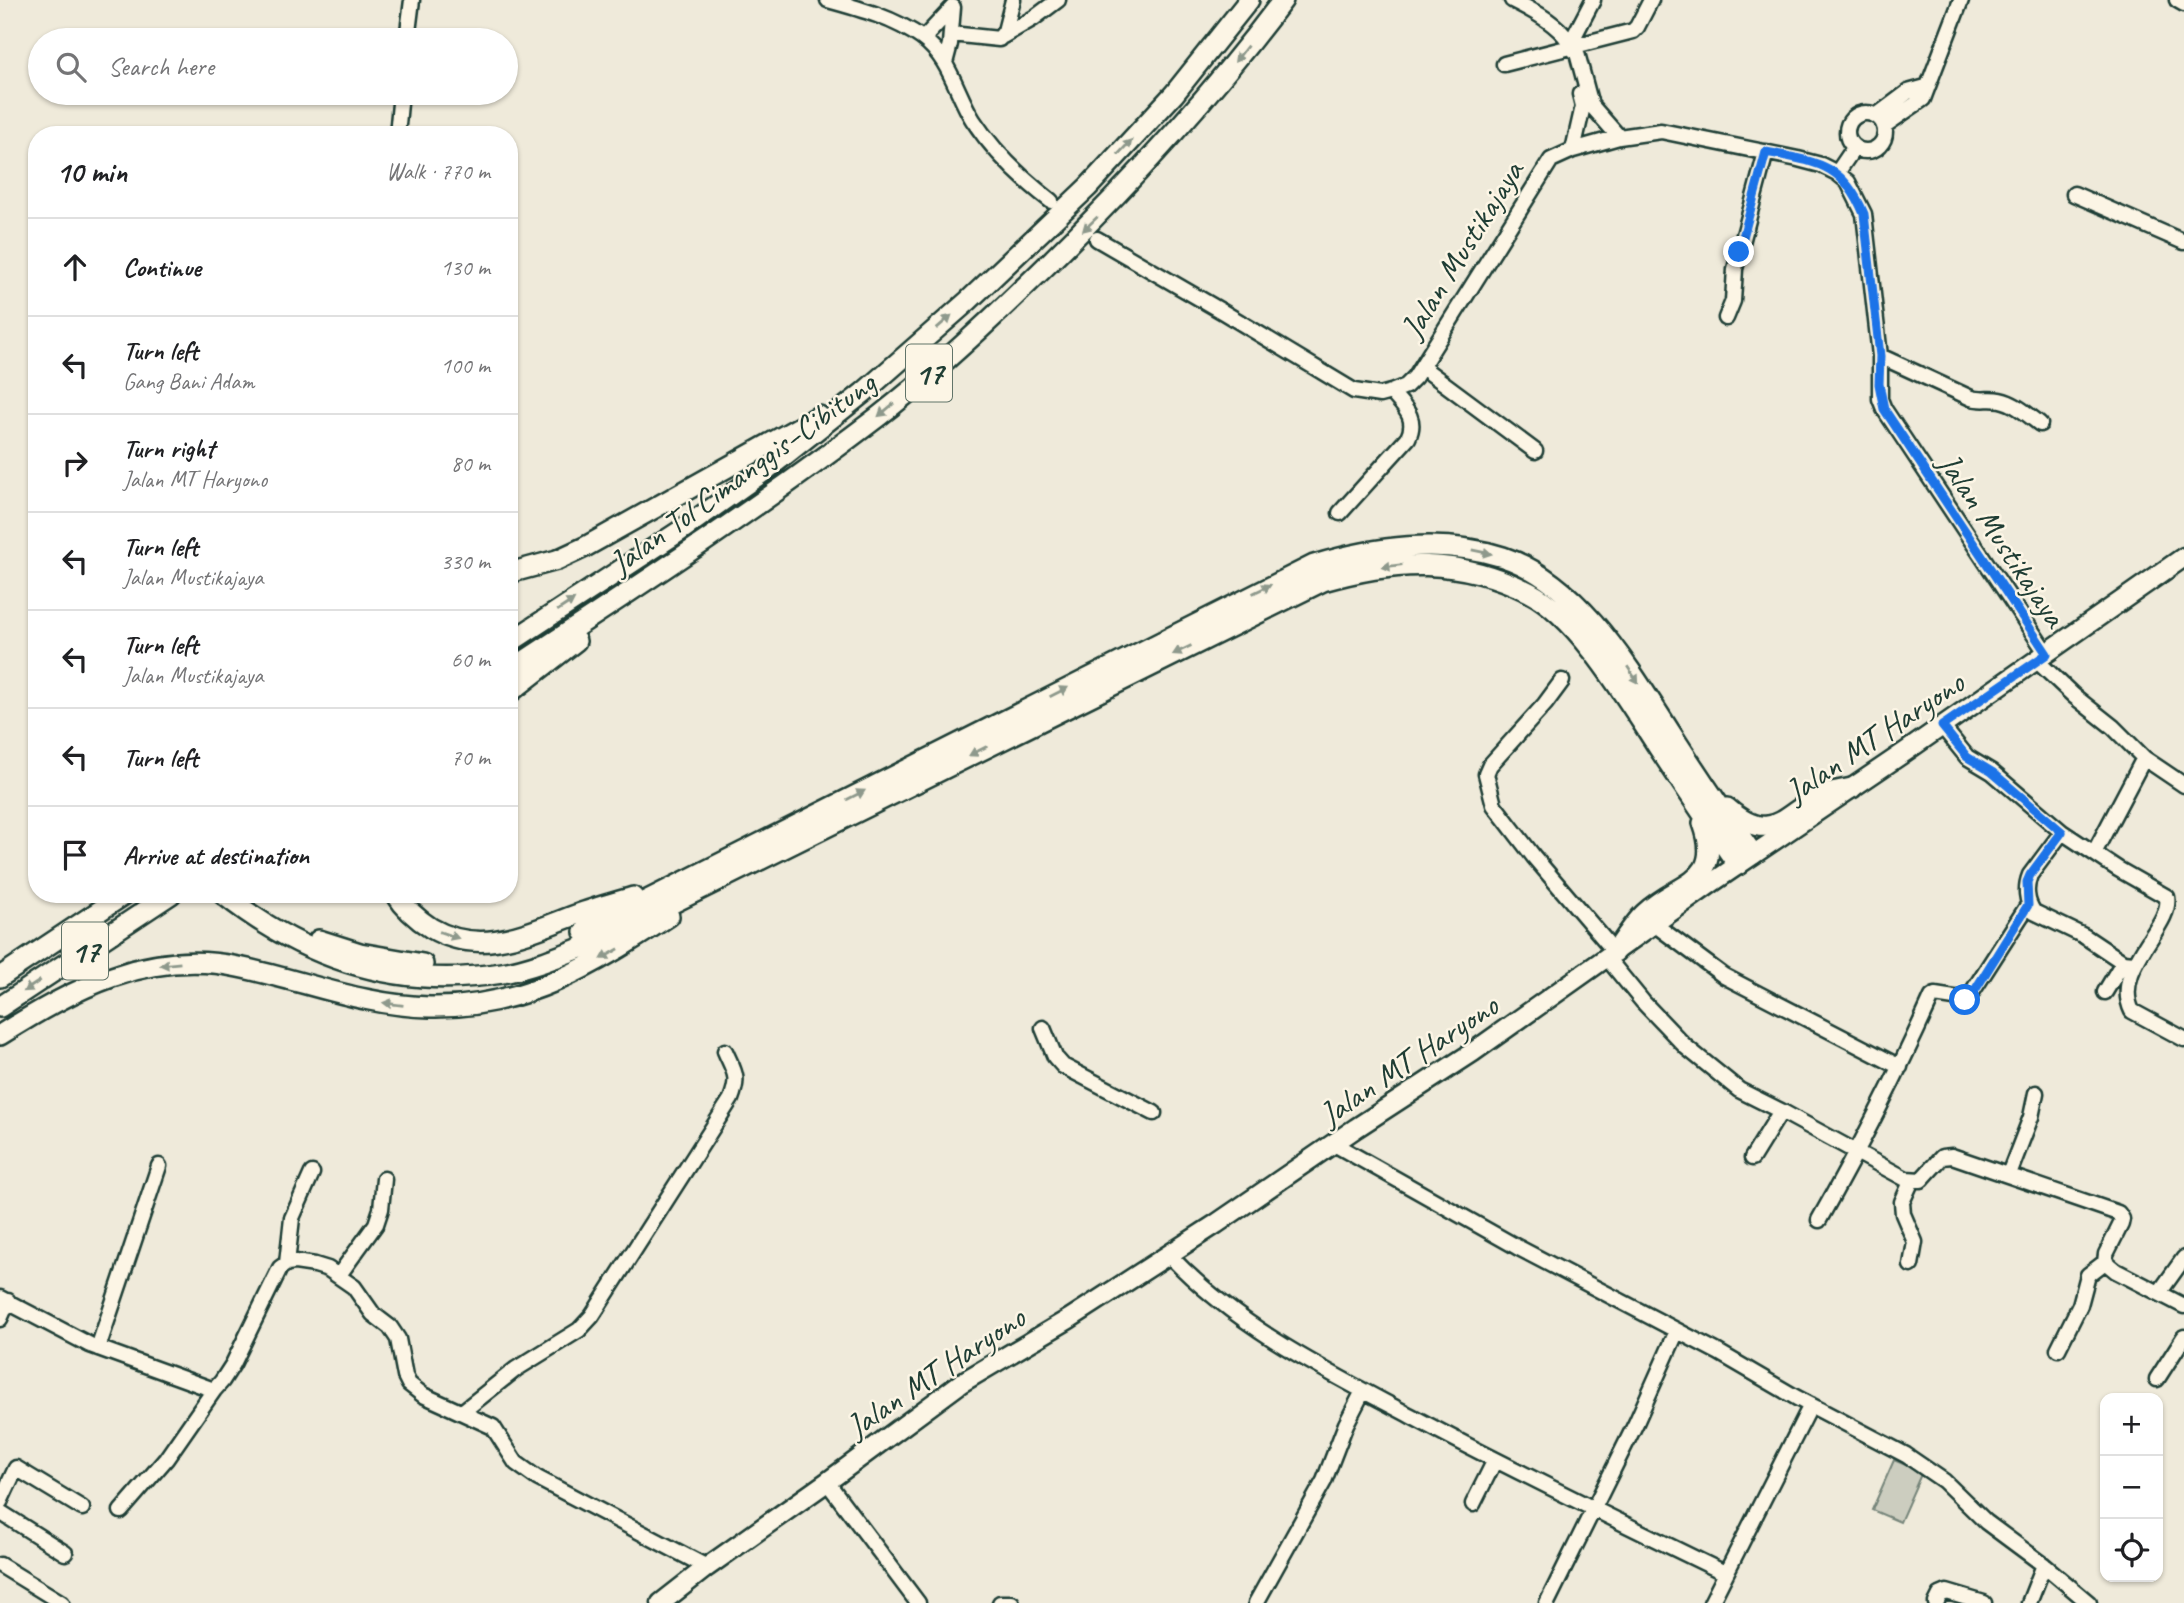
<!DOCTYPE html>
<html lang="en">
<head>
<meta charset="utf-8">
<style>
  :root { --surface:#fff; --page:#f6f6f6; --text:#202124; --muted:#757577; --line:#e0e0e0 }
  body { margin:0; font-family:Caveat,sans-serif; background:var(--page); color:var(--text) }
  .controls { position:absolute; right:21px; bottom:21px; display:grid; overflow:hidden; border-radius:14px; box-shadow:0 2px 5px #0004 }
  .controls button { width:63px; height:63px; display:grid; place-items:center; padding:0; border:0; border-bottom:2px solid var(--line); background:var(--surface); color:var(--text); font:35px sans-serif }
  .stop { position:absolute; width:21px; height:21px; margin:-16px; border:5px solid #1a73e8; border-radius:50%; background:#fff }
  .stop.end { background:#1a73e8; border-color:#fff; box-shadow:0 2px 7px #0008 }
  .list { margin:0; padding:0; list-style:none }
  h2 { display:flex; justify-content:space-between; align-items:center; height:91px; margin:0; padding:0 28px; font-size:30px }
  h2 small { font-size:23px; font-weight:400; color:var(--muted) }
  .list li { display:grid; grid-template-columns:46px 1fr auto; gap:21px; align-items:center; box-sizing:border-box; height:98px; padding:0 28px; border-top:2px solid var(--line) }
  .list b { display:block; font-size:26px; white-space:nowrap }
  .list p { margin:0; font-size:23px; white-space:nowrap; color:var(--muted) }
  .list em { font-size:23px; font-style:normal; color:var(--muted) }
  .icon { flex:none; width:38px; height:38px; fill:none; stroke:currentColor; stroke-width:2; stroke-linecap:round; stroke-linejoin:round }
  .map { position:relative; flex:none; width:2184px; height:1603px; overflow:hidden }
  .search { position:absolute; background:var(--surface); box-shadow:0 2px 5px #0004; left:28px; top:28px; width:490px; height:77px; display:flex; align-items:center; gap:18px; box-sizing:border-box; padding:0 24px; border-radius:38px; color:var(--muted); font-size:26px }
  .panel { position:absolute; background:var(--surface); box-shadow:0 2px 5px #0004; left:28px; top:126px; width:490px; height:777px; border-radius:28px }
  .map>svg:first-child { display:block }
  .pitch { fill:#cccdbf; stroke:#76857a; stroke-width:2 }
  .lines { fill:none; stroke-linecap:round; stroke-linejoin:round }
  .minor-tunnel { stroke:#c5c7b9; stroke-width:14; stroke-dasharray:14 7; stroke-linecap:butt }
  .minor-casing { stroke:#1f3d34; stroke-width:19 }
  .major-casing { stroke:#1f3d34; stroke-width:23 }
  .highway-casing { stroke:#1f3d34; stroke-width:24 }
  .minor { stroke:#fcf5e5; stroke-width:14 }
  .major { stroke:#fcf5e5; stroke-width:18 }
  .highway { stroke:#fcf5e5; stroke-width:19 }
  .oneway { fill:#8e998c }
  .route { stroke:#1a73e8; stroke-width:9 }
  .labels { text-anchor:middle; stroke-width:5; stroke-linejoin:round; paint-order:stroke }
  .shield { fill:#fcf5e5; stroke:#617469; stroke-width:2 }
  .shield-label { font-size:32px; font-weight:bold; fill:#1f3d34 }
  .street-label { font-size:33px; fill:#1f3d34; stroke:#fcf5e5 }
</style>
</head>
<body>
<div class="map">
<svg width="2184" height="1603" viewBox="0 0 2184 1603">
  <rect width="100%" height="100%" fill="#efeada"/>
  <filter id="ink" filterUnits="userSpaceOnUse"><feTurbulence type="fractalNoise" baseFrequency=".0143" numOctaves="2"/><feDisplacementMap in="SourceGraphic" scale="14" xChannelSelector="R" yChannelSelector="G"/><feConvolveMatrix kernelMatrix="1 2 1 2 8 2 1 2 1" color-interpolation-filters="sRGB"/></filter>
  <g filter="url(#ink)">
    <path class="pitch" d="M 1894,1460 L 1922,1472 L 1900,1522 L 1872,1510 Z"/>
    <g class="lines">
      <path class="minor-tunnel" d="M 1058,207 L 1097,239"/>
      <defs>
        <path id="minor" d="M 828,0 C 861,9 894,18 922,38 C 950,58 956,93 973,120 C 994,152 1021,178 1051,201
          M 1512,0 C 1530,9 1551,20 1564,35 C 1570,41 1570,48 1577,53 L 1591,105 L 1619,137
          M 2177,0 L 2184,4
          M 951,34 L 999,39 L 1005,31 L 1013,0
          M 1003,36 L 1034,18 L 1058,0
          M 923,39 L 953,7 L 950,44 L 945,63
          M 407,40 L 412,0
          M 1570,44 L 1593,0
          M 1504,64 L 1633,31 L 1637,27 L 1651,0
          M1847 132a19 19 0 1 1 38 0a19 19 0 1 1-38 0Z
          M 1876,116 L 1908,92 L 1926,87
          M 1884,126 L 1923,99 L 1961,0
          M 397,135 L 401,93
          M 1573,150 L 1583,106 L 1580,94
          M 1837,173 L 1854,148
          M 2074,194 L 2184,242
          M 1097,239 L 1223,312 L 1354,391 L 1380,395 L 1391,392 L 1406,386 L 1415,377 L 1551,160 L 1573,150 L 1619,137 L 1661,131 L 1798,159 L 1821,165 L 1837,173 L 1848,182 L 1864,214 L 1880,356 L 1880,399 L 1884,409 L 2047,654
          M 1726,318 L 1733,301 L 1735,269 L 1766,152
          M 1880,356 L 1971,398 C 1981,401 1990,398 2000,400 C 2015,403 2027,414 2040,424
          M 1422,367 L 1535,451
          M 1340,513 L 1408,438 C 1418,418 1404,407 1391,392
          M 2036,660 L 2074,696 L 2113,727 L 2144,758 L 2184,785
          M 1562,681 L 1545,704 L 1490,765 L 1486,774 L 1494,805 L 1534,857 L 1615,952
          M 1942,726 L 1967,757 L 1992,772 L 2062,832 L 2118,869 L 2167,897 C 2173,926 2111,968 2132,1011 L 2184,1039
          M 2062,832 L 2030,875 C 2025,887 2026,902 2034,912 L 2084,936 L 2123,962 L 2134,963
          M 2094,853 L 2144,758
          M 1654,924 L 1724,976 L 1900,1067
          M 1607,958 L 1643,1002 L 1686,1047 L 1739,1090 L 1781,1111 L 1906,1179 L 1921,1180 L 1942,1157 L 1952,1156 L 2118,1213 L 2122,1219 L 2121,1224 L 2106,1254 L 2105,1262 L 2116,1271 L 2184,1306
          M 2105,992 L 2123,962
          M 1043,1028 L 1055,1057 L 1063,1066 L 1154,1113
          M 1334,1144 L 1517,1247 L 1718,1352 L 1797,1398 L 1906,1455 L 1944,1481 L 1986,1522 L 2044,1565 L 2089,1603
          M 1752,1158 L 1781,1111
          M 2009,1174 L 2031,1117 L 2036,1093
          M 1819,1220 C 1860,1147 1898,1073 1932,997 L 1935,995 L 1967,1000 L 2028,905
          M 1169,1255 C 1237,1327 1324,1370 1411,1416 C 1514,1471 1620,1522 1725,1573
          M 287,1263 L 292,1218 L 312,1173
          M 1911,1265 L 1915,1242 L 1903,1214 L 1902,1202 L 1912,1180
          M 339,1275 L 376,1224 L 381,1209 L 384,1179
          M 2159,1293 L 2184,1258
          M 0,1298 L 90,1345 L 214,1390 L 222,1381 L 233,1364 L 280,1268 L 287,1263 L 295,1262 L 315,1265 L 328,1269 L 354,1287 L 373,1314 L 390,1327 L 398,1339 L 405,1376 L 409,1384 L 423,1395 L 493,1427 L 516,1463 L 537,1478 L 707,1567
          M 0,1319 L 8,1301
          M 98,1348 L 159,1166
          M 2058,1349 L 2080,1305 L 2088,1275 L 2105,1262
          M 2157,1379 L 2184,1337
          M 462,1412 L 516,1369 L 579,1330 L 592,1316 L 731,1099 C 740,1076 734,1072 725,1051
          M 827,1482 L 918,1603
          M 0,1502 L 16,1468 L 82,1508
          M 1473,1504 L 1495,1460
          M 121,1511 L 166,1459 L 214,1390
          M 0,1512 L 65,1553
          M 0,1565 L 62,1603
          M 1000,1603 L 1012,1603
          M 1256,1603 L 1324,1481 L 1346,1424 L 1363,1391
          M 1547,1603 L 1636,1423 L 1677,1331
          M 1711,1603 L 1811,1405
          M 1936,1603 L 1940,1595 L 1947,1592 L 1984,1603
          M 2029,1603 L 2044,1565"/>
        <path id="major" d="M 661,1603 L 707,1567 L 827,1482 L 961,1383 L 1069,1319 L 1216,1224 L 1356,1128 L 1473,1052 L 1713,882 L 1905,752 L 2184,557"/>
        <path id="highway" d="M 509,573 L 557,560 L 585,547 L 819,416
          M 509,643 L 680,531 L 766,470 L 863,393 L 968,301 L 1088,187 L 1174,94 L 1249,0
          M 509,671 C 634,589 760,507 879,416 C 937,371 992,319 1044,268 C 1130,184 1211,96 1283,0
          M 509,693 L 576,641
          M 1727,808 C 1774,849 1784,811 1825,794 C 1833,791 1843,790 1852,788
          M 223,894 C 305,959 398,990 502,973 C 531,968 560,956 588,945 L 1323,581 C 1395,560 1459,557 1529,592 C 1580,618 1629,703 1660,750 C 1686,789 1711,827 1738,865
          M 396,894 C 405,909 417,919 431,928 C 482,958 531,931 581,913 C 598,907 616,902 633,897
          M 584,932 L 1314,565 C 1375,547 1441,537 1503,557 C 1583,583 1634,677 1678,744 C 1702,781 1727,818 1753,854
          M 319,940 L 360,953 L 423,964
          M 1615,952 C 1624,940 1634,923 1645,913 C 1679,881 1725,884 1703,823
          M 0,977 L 125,894
          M 0,1007 L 171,894
          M 0,1035 C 73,989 149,948 238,967 C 303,980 363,1006 430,1007 C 523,1009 595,965 669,916"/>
      </defs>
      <use href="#minor" class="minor-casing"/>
      <use href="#major" class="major-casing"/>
      <use href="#highway" class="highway-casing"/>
      <use href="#minor" class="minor"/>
      <use href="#major" class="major"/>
      <use href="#highway" class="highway"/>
    </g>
    <defs><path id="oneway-solid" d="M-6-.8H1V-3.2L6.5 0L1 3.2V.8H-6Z" transform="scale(1.75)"/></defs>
    <g class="oneway">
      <use href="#oneway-solid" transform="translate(1241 54) rotate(128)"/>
      <use href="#oneway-solid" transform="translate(1125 147) rotate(-47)"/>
      <use href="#oneway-solid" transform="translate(1090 224) rotate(136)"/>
      <use href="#oneway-solid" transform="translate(944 322) rotate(-41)"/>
      <use href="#oneway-solid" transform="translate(886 410) rotate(140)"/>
      <use href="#oneway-solid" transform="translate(1482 552) rotate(12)"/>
      <use href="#oneway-solid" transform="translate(1392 566) rotate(173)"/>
      <use href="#oneway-solid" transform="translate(1262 589) rotate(-26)"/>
      <use href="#oneway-solid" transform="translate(566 605) rotate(-33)"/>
      <use href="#oneway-solid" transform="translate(1182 650) rotate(154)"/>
      <use href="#oneway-solid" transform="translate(1633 675) rotate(57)"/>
      <use href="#oneway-solid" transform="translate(1059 692) rotate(-27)"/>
      <use href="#oneway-solid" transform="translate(978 751) rotate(153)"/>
      <use href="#oneway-solid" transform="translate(856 795) rotate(-27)"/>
      <use href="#oneway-solid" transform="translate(449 935) rotate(19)"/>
      <use href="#oneway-solid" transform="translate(610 954) rotate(150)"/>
      <use href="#oneway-solid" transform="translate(170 964) rotate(174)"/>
      <use href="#oneway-solid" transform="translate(32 986) rotate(146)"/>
      <use href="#oneway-solid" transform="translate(393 1004) rotate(-173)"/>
    </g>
  </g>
  <g class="lines" filter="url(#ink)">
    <path class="route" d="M 1739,252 L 1766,152 C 1816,162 1843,163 1864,214 L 1880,356 L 1879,384 L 1884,409 L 2047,654 L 1942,726 L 1967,757 L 1992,772 L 2062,832 L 2030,875 L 2027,882 L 2028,905 L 1972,995 L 1965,1000"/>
  </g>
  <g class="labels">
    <g class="shield">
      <rect x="906" y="344.5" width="46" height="57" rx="5"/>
      <rect x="62" y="922.5" width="46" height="57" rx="5"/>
    </g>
    <g class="shield-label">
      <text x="929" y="384">17</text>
      <text x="85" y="962">17</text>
    </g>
    <g class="street-label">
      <text transform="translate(1461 249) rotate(-58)" y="12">Jalan Mustikajaya</text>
      <text transform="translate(742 472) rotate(-36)" y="12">Jalan Tol Cimanggis–Cibitung</text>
      <text transform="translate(2003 539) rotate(56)" y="12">Jalan Mustikajaya</text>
      <text transform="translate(1874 736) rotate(-34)" y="12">Jalan MT Haryono</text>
      <text transform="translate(1408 1059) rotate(-34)" y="12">Jalan MT Haryono</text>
      <text transform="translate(935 1371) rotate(-34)" y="12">Jalan MT Haryono</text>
    </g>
  </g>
</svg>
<div class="controls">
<button>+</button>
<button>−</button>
<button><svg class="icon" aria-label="locate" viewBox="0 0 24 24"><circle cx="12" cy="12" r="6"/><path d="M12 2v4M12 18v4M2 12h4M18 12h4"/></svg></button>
</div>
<div class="stop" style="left:1965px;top:1000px"></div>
<div class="stop end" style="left:1739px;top:252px"></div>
<div class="search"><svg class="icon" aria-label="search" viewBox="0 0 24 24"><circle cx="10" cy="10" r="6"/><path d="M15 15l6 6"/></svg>Search here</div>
<section class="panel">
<h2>10 min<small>Walk · 770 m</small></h2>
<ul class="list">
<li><svg class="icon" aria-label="ahead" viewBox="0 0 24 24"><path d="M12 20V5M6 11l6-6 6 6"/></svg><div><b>Continue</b></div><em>130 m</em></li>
<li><svg class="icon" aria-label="left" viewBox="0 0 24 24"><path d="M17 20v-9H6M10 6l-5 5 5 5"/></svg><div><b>Turn left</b><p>Gang Bani Adam</p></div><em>100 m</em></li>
<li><svg class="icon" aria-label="right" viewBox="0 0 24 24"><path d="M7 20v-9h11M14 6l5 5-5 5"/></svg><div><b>Turn right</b><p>Jalan MT Haryono</p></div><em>80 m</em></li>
<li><svg class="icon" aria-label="left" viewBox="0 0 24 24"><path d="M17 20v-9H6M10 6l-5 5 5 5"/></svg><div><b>Turn left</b><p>Jalan Mustikajaya</p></div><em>330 m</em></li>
<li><svg class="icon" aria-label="left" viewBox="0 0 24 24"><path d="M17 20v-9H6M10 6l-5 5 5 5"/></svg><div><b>Turn left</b><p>Jalan Mustikajaya</p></div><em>60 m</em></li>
<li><svg class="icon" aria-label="left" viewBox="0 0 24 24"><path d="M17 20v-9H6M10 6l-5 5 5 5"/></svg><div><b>Turn left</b></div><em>70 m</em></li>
<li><svg class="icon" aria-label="arrive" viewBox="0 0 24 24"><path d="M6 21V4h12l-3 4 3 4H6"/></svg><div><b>Arrive at destination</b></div></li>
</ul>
</section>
</div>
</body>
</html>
